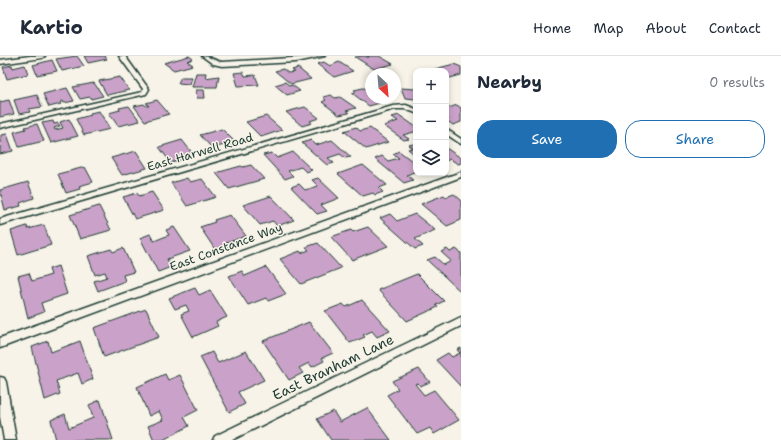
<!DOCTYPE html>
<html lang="en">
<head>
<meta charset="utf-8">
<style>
  :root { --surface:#fff; --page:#f6f6f7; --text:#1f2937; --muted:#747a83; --line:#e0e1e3; --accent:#1f6fb2 }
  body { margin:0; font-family:"Shantell Sans",sans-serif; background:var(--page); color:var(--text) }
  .controls { position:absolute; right:12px; top:12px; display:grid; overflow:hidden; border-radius:8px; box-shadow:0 2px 6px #0003 }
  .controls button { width:36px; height:36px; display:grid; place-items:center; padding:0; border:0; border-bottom:1px solid var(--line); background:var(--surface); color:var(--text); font:20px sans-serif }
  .compass { position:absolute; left:365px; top:12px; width:36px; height:36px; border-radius:50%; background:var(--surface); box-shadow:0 2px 6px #0003; rotate:154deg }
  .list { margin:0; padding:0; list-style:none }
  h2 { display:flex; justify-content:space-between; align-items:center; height:52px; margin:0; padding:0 16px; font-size:17px }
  h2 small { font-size:13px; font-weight:400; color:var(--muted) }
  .actions { display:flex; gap:8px; padding:12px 16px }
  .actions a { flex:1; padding:9px 0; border:1px solid var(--accent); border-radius:16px; text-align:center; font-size:14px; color:var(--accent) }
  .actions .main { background:var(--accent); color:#fff }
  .icon { flex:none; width:22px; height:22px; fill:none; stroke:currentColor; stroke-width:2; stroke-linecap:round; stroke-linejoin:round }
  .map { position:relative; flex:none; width:461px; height:384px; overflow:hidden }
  header { display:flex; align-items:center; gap:24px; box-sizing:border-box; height:56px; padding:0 20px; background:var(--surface); border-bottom:1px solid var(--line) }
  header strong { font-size:19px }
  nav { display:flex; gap:22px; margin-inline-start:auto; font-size:14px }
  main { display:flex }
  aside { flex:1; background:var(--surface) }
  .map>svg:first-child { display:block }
  .building { fill:#caa2c9; stroke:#1f3d34 }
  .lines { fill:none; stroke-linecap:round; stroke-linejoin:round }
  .minor-casing { stroke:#1f3d34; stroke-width:3 }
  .minor { fill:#f7f3e8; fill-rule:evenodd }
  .labels { text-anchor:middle; stroke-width:3; stroke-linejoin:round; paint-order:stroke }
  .street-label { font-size:12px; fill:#1f3d34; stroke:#f7f3e8 }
  .near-street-label { font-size:14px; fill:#1f3d34; stroke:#f7f3e8 }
</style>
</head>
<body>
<header>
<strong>Kartio</strong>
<nav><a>Home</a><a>Map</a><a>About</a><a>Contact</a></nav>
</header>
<main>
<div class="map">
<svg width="461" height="384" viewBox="0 0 461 384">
  <rect width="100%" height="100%" fill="#f7f3e8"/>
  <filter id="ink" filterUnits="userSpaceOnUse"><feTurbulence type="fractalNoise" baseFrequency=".025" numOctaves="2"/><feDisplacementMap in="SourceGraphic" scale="8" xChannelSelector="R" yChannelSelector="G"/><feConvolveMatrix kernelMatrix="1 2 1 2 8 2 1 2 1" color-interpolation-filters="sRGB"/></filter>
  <g filter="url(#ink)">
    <path class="building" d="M 77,0 L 84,10 L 62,15 L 56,3 Z
      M 84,0 L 105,0 L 107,3 L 88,7 Z
      M 189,0 L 193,3 L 187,5 L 193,9 L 174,14 L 164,7 Z
      M 364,0 L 367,1 L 369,1 L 367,0 L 379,0 L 393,8 L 374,13 L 355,1 Z
      M 52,4 L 57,15 L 37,19 L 33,9 Z
      M 324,6 L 330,10 L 339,6 L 353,15 L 334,21 L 317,8 Z
      M 454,8 L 461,11 L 461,19 L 450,22 L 446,19 L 446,15 L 435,13 Z
      M 12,9 L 13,12 L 25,9 L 28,18 L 7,23 L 3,11 Z
      M 298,12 L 311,23 L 291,28 L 275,15 L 283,13 L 288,17 L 295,16 L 292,14 Z
      M 243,16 L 245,20 L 255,19 L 259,29 L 238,30 L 234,17 Z
      M 196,17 L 206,17 L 205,22 L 219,20 L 217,31 L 192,31 Z
      M 120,21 L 129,34 L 107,39 L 99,25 Z
      M 181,21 L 192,21 L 190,28 L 178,27 Z
      M 285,26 L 290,30 L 292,29 L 300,35 L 287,39 L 275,29 Z
      M 94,27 L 103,40 L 91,43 L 90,41 L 80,43 L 73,31 Z
      M 67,32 L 74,45 L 64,47 L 63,45 L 60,46 L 61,48 L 49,51 L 43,38 Z
      M 363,32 L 371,33 L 371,42 L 384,42 L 387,45 L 369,50 L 352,37 L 356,36 L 354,34 Z
      M 401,32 L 416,33 L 416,43 L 405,42 Z
      M 196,34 L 204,34 L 205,42 L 197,42 Z
      M 37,39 L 42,51 L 29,53 L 30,56 L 19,58 L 14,44 Z
      M 331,39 L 335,42 L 340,41 L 356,52 L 346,55 L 349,57 L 339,59 L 322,46 L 326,44 L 323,41 Z
      M 9,44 L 14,58 L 0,61 L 0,46 Z
      M 157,44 L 169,58 L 145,65 L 134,50 L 144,48 L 146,50 L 149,50 L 146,47 Z
      M 457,49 L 461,52 L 461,66 L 453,69 L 446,64 L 449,63 L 446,60 L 446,53 Z
      M 129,50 L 140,65 L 118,70 L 109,57 L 120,54 L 119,52 Z
      M 305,51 L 319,62 L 310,65 L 312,67 L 302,70 L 286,56 Z
      M 99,55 L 110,73 L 84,79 L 76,63 L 91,59 L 90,57 Z
      M 399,59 L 416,71 L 416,77 L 414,76 L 403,79 L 409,83 L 404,84 L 384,70 L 398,65 L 392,61 Z
      M 266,60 L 282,74 L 261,81 L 246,66 Z
      M 69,63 L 78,80 L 51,87 L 42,67 L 53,65 L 54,68 L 58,67 L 60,70 L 54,72 L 55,74 L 63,72 L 60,66 Z
      M 37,68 L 44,85 L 19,91 L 14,76 L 26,73 L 25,71 Z
      M 356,71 L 360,75 L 370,72 L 388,86 L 366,93 L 344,75 Z
      M 222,73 L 237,88 L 227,91 L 225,89 L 212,92 L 200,79 Z
      M 7,78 L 13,95 L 0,98 L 1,79 Z
      M 182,84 L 193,98 L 181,101 L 183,103 L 171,107 L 159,91 Z
      M 311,84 L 316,89 L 332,84 L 351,101 L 345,102 L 340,98 L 328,102 L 334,107 L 327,109 L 302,87 Z
      M 413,88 L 416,90 L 416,96 L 413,97 L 408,93 L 413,92 L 409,89 Z
      M 446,92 L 461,102 L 461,107 L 458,108 L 450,103 L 446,105 Z
      M 136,95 L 147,112 L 122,119 L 111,102 Z
      M 399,95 L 416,108 L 416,115 L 407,119 L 413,124 L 404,127 L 375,103 L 382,100 L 388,105 L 399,102 L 393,98 Z
      M 293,96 L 312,114 L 306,116 L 301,111 L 288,115 L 293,120 L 285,123 L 263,99 L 272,97 L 277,102 Z
      M 251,109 L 264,123 L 229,133 L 216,117 L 241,110 L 243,111 Z
      M 363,109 L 387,129 L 379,132 L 383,136 L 375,139 L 373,137 L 363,140 L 338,118 Z
      M 85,111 L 93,126 L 79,130 L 80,133 L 66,137 L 58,118 Z
      M 187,122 L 190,126 L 202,123 L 216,141 L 187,150 L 171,127 Z
      M 318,122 L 339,142 L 321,149 L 327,155 L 317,158 L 291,131 L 299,128 L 305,134 L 318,130 L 312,124 Z
      M 28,126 L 34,142 L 20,147 L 21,150 L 5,154 L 0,134 Z
      M 152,136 L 164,154 L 135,163 L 123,141 L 137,137 L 139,140 Z
      M 454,138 L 461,144 L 461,164 L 447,170 L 421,148 L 444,139 L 446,141 Z
      M 271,140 L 294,164 L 277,170 L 273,165 L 260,169 L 243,149 Z
      M 99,150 L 111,174 L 80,183 L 70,159 Z
      M 390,158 L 397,165 L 415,158 L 435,174 L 415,183 L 423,190 L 415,193 L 380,162 Z
      M 230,159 L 246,180 L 226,187 L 229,191 L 216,195 L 200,171 L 215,166 L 214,164 Z
      M 44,169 L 51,189 L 18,199 L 11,175 L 27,170 L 28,173 Z
      M 174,171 L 190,195 L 167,203 L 171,211 L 158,216 L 140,182 L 150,178 L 154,185 L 169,179 L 166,174 Z
      M 368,171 L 388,190 L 352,204 L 331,181 L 351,174 L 353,176 Z
      M 318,187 L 341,212 L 301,228 L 280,203 L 300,195 L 301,197 L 309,194 L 306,191 Z
      M 123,192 L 134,216 L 123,219 L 125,225 L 98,235 L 94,225 L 107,221 L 105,216 L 95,219 L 88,200 L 111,193 L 113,196 Z
      M 447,193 L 450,196 L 456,193 L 461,197 L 461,236 L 427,204 L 435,201 L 444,209 L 451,205 L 441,196 Z
      M 58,210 L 67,238 L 41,247 L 44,256 L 28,262 L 18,220 L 29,217 L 32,225 L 51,219 L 49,213 Z
      M 266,211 L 286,238 L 268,245 L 266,242 L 248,249 L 229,220 L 242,215 L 245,220 Z
      M 417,218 L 444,245 L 436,249 L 438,251 L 407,265 L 378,234 Z
      M 195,232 L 199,239 L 210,234 L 227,261 L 216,266 L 218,270 L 193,281 L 181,258 L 189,255 L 186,249 L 175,253 L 169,242 Z
      M 362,244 L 390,275 L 377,281 L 372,275 L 363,279 L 365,281 L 350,287 L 325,255 L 343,248 L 346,251 Z
      M 146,253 L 159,281 L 104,301 L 94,272 Z
      M 309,266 L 333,297 L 322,302 L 324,305 L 312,311 L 309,307 L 299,312 L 303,317 L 289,324 L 263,285 Z
      M 48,285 L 51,296 L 80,285 L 93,323 L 82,328 L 78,317 L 56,325 L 60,338 L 45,344 L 32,291 Z
      M 461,292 L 461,331 L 436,304 L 448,297 L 452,301 L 460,297 L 457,294 Z
      M 246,295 L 264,324 L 238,336 L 245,348 L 229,356 L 200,301 L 212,296 L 218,307 Z
      M 419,313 L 430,326 L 420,330 L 418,327 L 415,328 L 424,339 L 434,334 L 459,364 L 434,378 L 430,372 L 417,378 L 387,339 L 398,333 L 392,325 Z
      M 165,318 L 168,324 L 180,319 L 198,354 L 184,361 L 189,370 L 163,384 L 154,384 L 148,370 L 163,364 L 159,355 L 149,360 L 137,331 Z
      M 100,344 L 113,384 L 56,384 L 51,364 L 65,358 L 69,372 L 93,362 L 89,349 Z
      M 367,352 L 391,384 L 331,384 L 317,363 L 333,355 L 340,366 Z"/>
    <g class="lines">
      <defs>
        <path id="minor" d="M 30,0 L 45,0 L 42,2 L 0,8 L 0,4 Z
          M 119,0 L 125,0 L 148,32 L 149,33 L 146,38 L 0,72 L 0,68 L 142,36 L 143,33 Z
          M 202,0 C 210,0 214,5 222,6 L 325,0 L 296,6 L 222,10 L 213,8 Z
          M 406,49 L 416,53 L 416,57 L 405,53 L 395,53 L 0,169 L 0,163 L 393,50 Z
          M 446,73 L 461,83 L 461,88 L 446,78 Z
          M 461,116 L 461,121 L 0,292 L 0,282 Z
          M 461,261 L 461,270 L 232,384 L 213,384 L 215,380 Z
          M 0,321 L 4,322 L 6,326 L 16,384 L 4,384 L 0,361 Z"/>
      </defs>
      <use href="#minor" class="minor-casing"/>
      <use href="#minor" class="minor"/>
    </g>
  </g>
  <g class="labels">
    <g class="street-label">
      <text transform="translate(200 96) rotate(-16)" y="4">East Harwell Road</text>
      <text transform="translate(226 191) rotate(-20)" y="4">East Constance Way</text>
    </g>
    <g class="near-street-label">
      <text transform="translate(333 311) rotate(-26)" y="5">East Branham Lane</text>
    </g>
  </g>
</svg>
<div class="controls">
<button>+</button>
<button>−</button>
<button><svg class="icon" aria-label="layers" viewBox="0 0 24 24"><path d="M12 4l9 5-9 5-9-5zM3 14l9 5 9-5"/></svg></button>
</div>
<svg class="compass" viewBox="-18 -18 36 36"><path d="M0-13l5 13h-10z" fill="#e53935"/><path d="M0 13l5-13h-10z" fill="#747a83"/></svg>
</div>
<aside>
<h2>Nearby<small>0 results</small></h2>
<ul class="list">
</ul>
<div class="actions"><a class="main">Save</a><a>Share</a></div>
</aside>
</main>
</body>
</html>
